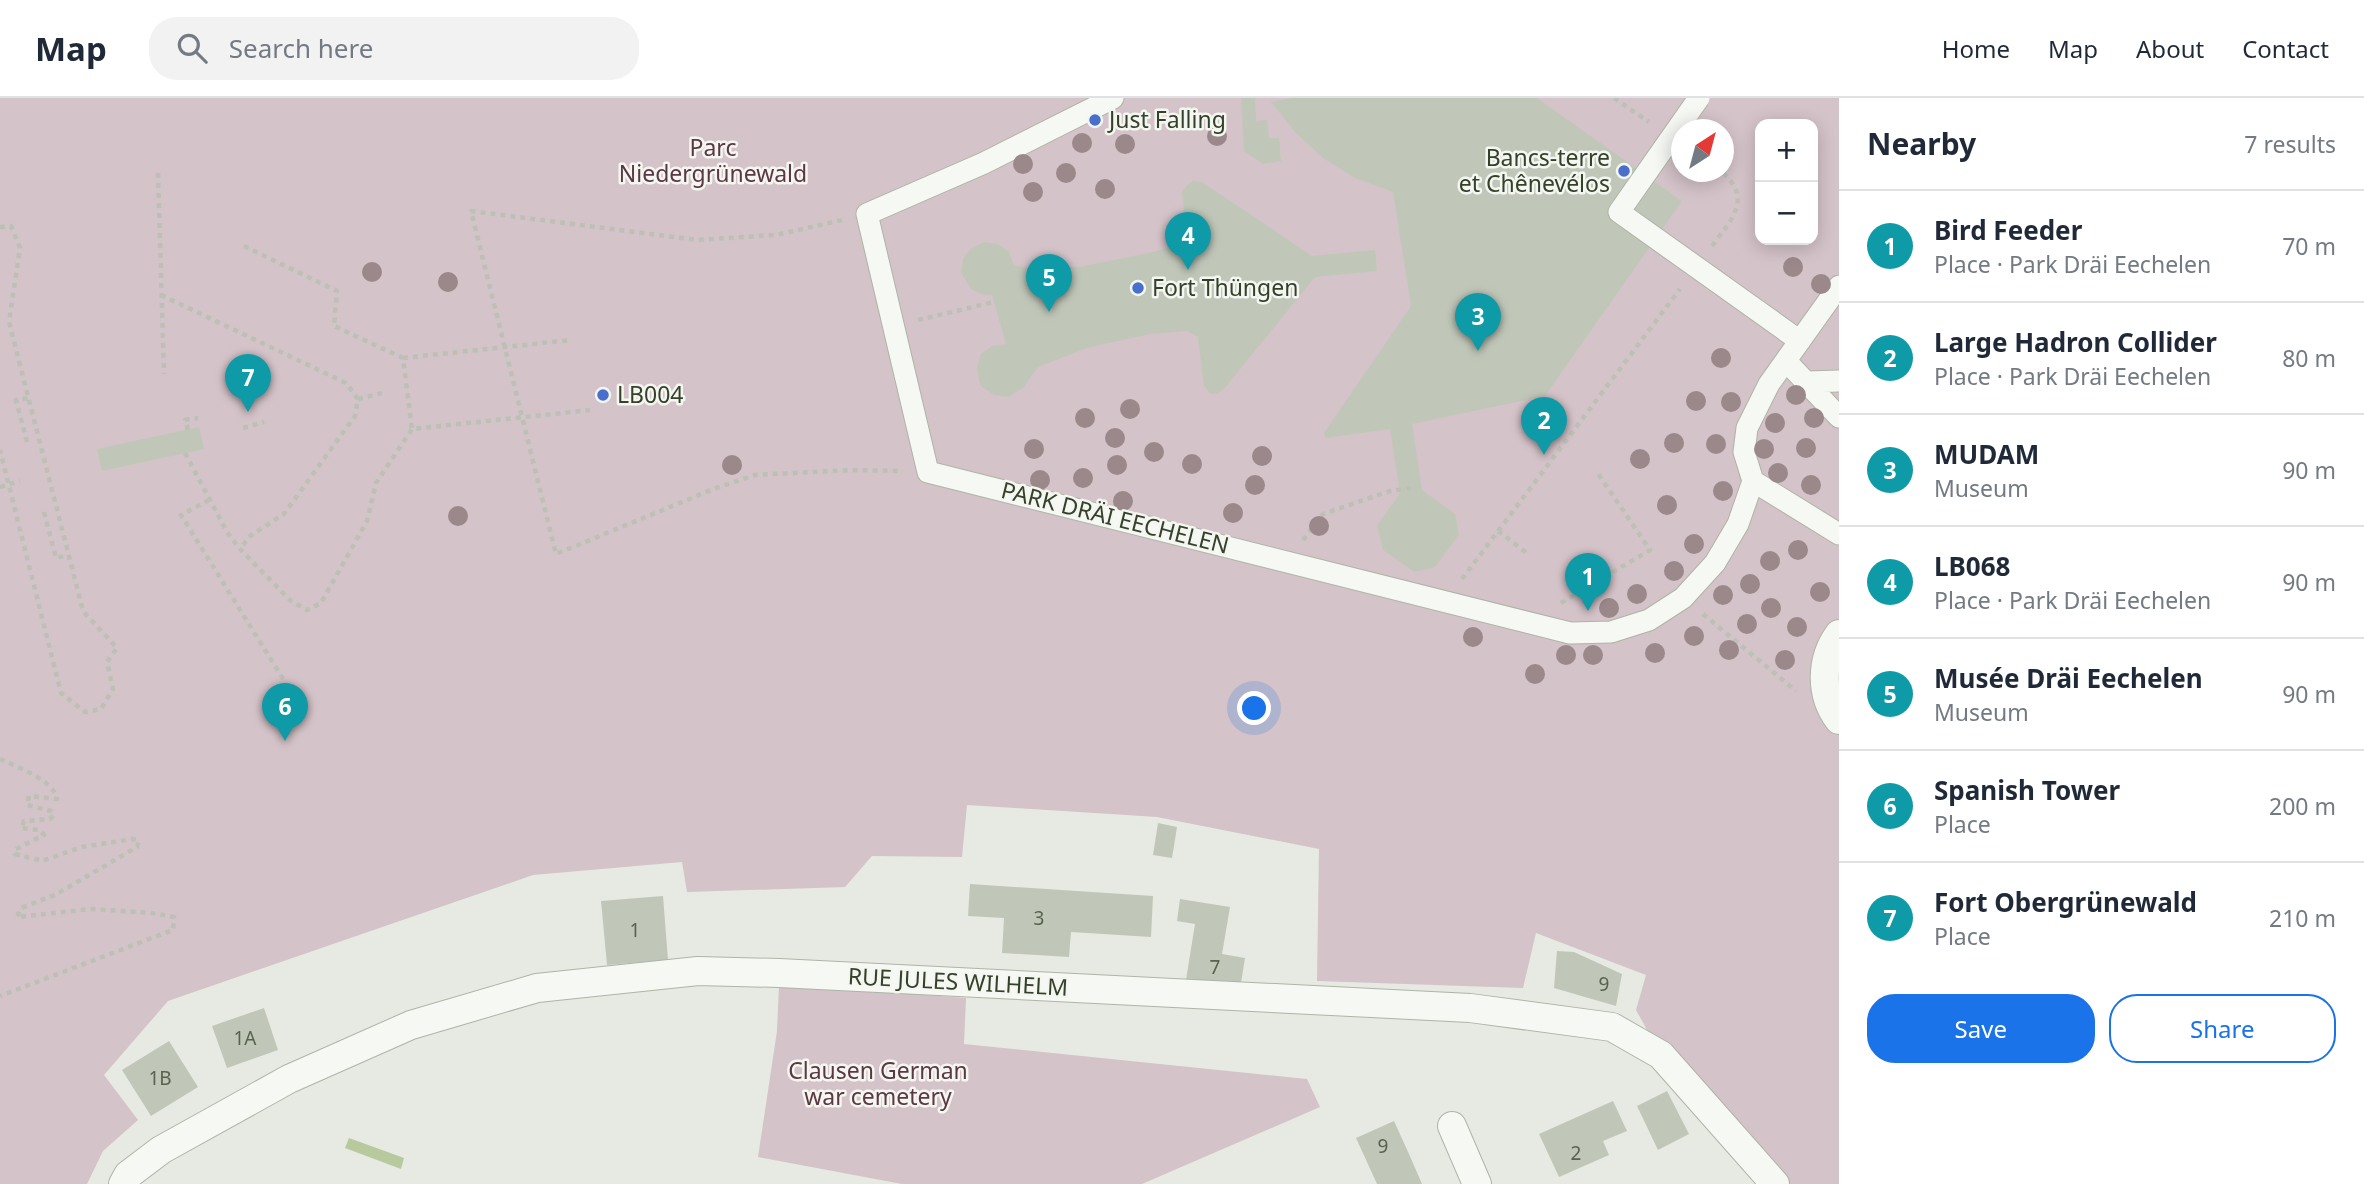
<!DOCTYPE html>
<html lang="en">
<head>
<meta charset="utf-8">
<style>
  :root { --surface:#fff; --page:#f2f2f3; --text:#1f2937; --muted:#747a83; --line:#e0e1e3; --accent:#1a73e8 }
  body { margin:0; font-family:"Noto Sans",sans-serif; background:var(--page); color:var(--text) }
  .controls { position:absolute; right:21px; top:21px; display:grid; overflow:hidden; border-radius:14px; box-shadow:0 4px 18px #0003 }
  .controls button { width:63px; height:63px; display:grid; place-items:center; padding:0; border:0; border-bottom:2px solid var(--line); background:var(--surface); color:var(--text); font:35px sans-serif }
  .compass { position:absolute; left:1671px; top:21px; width:63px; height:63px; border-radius:50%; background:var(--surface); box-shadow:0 4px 18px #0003; rotate:36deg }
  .you { position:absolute; left:1255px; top:611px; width:24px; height:24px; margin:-18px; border:5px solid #fff; border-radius:50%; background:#1a73e8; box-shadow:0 0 0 10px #1a73e833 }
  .badge { display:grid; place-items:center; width:46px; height:46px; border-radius:50%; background:var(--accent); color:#fff; font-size:23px; font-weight:700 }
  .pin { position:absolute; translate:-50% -58px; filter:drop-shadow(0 2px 4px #0008) }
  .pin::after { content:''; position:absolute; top:37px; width:24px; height:21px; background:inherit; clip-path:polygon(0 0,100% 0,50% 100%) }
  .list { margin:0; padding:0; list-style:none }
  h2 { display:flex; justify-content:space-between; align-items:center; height:91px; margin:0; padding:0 28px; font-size:30px }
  h2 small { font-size:23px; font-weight:400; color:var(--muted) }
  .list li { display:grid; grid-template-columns:46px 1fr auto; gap:21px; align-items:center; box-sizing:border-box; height:112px; padding:0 28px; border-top:2px solid var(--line) }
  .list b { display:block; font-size:26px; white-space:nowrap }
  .list p { margin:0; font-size:23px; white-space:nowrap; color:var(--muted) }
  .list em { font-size:23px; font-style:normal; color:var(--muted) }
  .actions { display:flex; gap:14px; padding:21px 28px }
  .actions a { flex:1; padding:16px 0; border:2px solid var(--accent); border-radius:28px; text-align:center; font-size:24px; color:var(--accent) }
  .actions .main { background:var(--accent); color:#fff }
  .icon { flex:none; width:38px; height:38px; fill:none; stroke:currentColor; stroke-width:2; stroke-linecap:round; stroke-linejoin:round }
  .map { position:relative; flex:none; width:1839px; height:1086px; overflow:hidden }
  header { display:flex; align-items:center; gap:42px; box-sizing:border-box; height:98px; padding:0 35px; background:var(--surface); border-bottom:2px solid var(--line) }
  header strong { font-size:33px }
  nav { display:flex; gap:38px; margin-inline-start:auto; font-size:24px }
  .search { width:490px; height:63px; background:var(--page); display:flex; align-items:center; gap:18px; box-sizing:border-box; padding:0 24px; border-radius:28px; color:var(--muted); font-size:26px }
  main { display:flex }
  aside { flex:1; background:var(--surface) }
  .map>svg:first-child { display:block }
  .green { fill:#d4c3c9; fill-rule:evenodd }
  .water { fill:#b8c99d }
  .building { fill:#c0c7b9 }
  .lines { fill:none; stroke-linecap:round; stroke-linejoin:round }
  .pedestrian-casing { stroke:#aeb4a7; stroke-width:23 }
  .minor-casing { stroke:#aeb4a7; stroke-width:30 }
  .path { stroke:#bcc1b7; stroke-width:4.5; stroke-dasharray:5 5; stroke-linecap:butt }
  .pedestrian { stroke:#f6f8f4; stroke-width:21 }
  .minor { stroke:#f6f8f4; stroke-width:28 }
  .pedestrian-bridge-casing { stroke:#aeb4a7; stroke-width:23; stroke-linecap:butt }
  .pedestrian-bridge { stroke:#f6f8f4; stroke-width:21 }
  .tree { fill:#9b888b }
  .poi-dot { fill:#496ecc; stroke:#f4f7f1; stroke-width:2.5 }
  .labels { text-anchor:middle; stroke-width:5; stroke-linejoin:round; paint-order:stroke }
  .number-label { font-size:19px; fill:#58624e }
  .poi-label { font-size:23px; fill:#36412a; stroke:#f4f7f1; text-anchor:start }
  .park-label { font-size:23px; fill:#5d3743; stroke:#f4f7f1 }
  .street-label { font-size:23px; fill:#36412a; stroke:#f4f7f1 }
</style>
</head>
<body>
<header>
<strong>Map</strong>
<div class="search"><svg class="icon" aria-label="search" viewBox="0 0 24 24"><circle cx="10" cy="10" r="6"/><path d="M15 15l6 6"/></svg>Search here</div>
<nav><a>Home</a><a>Map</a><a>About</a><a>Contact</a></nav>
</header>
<main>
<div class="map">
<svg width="1839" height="1086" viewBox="0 0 1839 1086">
  <rect width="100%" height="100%" fill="#e6eae2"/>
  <path class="green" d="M 0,0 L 1839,0 L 1839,1086 L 1775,1086 L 1661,957 L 1636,912 L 1646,877 L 1536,835 L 1523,890 L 1317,883 L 1319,751 L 1157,719 L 967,707 L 962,759 L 872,758 L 845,789 L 687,794 L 682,764 L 533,777 L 168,903 L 104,977 L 138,1022 L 103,1053 L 87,1086 L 0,1086 ZM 1760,26 L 1813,26 L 1813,142 L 1760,142 ZM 1682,32 L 1724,32 L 1724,74 L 1682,74 Z
    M 779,889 L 886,894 L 966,900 L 964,946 L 1307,981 L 1320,1009 L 1142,1086 L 902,1086 L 758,1059 L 777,933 Z"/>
  <path class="water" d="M 349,1040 L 404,1060 L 401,1071 L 345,1050 Z"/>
  <path class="building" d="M 1241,0 L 1255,0 L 1256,23 L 1267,22 L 1269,40 L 1279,40 L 1281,63 L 1263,66 L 1244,53 Z
    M 1292,0 L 1537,0 L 1682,103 L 1545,298 L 1412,326 L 1422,392 L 1455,416 L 1459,437 L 1435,469 L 1414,474 L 1383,452 L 1377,428 L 1400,395 L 1390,331 L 1326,340 L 1324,335 L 1411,208 L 1393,94 L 1355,80 L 1323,60 L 1295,34 L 1271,4 Z
    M 1193,83 L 1202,84 L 1312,158 L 1375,152 L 1377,173 L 1315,179 L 1224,291 L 1217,296 L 1210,295 L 1204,288 L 1198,239 L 1187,233 L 1150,236 L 1087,250 L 1038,269 L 1023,290 L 1008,299 L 994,297 L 982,289 L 979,283 L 977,269 L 981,256 L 992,248 L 1006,246 L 992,197 L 985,197 L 972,192 L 961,175 L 963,161 L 971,150 L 984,144 L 998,146 L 1009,154 L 1014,167 L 1033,171 L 1079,169 L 1153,154 L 1169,149 L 1184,137 L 1186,130 L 1182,94 L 1187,87 Z
    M 199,329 L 204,351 L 102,373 L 97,351 Z
    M 1158,725 L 1177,729 L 1172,760 L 1153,757 Z
    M 970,786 L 1153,798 L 1151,839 L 1071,834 L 1069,859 L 1002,855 L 1004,820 L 968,818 Z
    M 663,798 L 668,862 L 607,867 L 601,803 Z
    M 1180,801 L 1230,809 L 1222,856 L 1245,860 L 1240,891 L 1186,882 L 1195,826 L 1177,823 Z
    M 1557,853 L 1574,854 L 1622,876 L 1616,908 L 1554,890 Z
    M 264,910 L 278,952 L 227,970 L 212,928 Z
    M 169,943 L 198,989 L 151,1018 L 122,972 Z
    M 1667,993 L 1689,1036 L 1658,1052 L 1637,1008 Z
    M 1613,1003 L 1627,1033 L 1603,1043 L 1609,1057 L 1559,1079 L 1539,1036 Z
    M 1394,1023 L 1409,1056 L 1422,1086 L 1377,1086 L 1356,1040 Z"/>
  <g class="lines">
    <defs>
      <path id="pedestrian" d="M 1113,0 L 984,65 L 867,116 L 928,374 L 1570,535 L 1611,534 L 1649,522 L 1683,500 L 1715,465 L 1738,426 L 1753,383 L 1744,354 L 1747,330 L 1769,286 L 1839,188
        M 1751,208 L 1800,243
        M 1786,263 L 1839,319
        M 1807,284 L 1839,283
        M 1753,383 L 1839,436"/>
      <path id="minor" d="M 1839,536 C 1820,562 1820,597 1839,622
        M 1452,1028 L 1477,1086
        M 123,1086 L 128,1077 L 161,1052 L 289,981 L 411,927 L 537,890 L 698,873 L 779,875 L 1470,910 L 1612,929 L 1661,957 L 1775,1086"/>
    </defs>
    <use href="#pedestrian" class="pedestrian-casing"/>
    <use href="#minor" class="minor-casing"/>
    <path class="path" d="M 1614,0 L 1649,24
      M 158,75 L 164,276
      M 842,122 L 776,137 L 697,142 L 471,113 L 556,456 L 716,390 L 755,377 L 851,372 L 903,373
      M 0,129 L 11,128 L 20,150 L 9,224 L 83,513 L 117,550 L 107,564 L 113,591 L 101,611 L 85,614 L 61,595 L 0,352
      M 244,148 L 337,193 L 334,228 L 403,260 L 412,331
      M 1712,148 C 1732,121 1753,101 1722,74
      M 161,197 L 346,285 L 358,301 L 355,318 L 284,416 L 250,438 L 240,451
      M 918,222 L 994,204
      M 403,260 L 571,242
      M 358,301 L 382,295
      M 243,330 L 264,324
      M 188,332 L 185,322 L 198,320
      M 27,344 L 16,302 L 29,300
      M 185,355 L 227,434 L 240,451 L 291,503 L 307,512 L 321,505 L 367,423 L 376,385 L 412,331 L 590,312
      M 0,389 L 20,383
      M 209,402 L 181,417 L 295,600
      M 44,414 L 56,460 L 68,457
      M 1498,433 L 1527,455
      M 1303,442 L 1323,416 L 1390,393 L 1412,390
      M 1462,481 L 1680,191
      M 1561,505 L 1650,452 L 1597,374
      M 1703,516 L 1796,593
      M 0,661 C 17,669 54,682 57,701 L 29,698 L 27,707 L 51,713 L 54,716 L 50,721 L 24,723 L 21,730 L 40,732 L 44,737 L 16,751 L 15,756 L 42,763 L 82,749 L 133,741 L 139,743 L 137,749 L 55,797 L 21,810 L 17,819 L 91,811 L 152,815 L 174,819 L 173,832 L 0,898"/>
    <use href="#pedestrian" class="pedestrian"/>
    <use href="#minor" class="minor"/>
    <defs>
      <path id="pedestrian-bridge" d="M 1699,0 L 1619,114 L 1751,208"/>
    </defs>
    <use href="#pedestrian-bridge" class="pedestrian-bridge-casing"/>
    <use href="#pedestrian-bridge" class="pedestrian-bridge"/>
  </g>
  <g class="tree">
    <circle cx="1217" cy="38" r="10"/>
    <circle cx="1082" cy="45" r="10"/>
    <circle cx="1125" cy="46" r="10"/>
    <circle cx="1023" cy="66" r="10"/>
    <circle cx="1066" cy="75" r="10"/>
    <circle cx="1105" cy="91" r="10"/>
    <circle cx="1033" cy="94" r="10"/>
    <circle cx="1793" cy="169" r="10"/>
    <circle cx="372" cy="174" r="10"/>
    <circle cx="448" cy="184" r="10"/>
    <circle cx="1821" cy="186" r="10"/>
    <circle cx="1721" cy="260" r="10"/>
    <circle cx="1796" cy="297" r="10"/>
    <circle cx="1696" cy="303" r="10"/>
    <circle cx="1731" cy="304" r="10"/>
    <circle cx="1130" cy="311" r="10"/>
    <circle cx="1085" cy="320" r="10"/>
    <circle cx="1814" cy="320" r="10"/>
    <circle cx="1775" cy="325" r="10"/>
    <circle cx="1115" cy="340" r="10"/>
    <circle cx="1674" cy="345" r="10"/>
    <circle cx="1716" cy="346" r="10"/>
    <circle cx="1806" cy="350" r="10"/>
    <circle cx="1034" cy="351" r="10"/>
    <circle cx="1764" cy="351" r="10"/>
    <circle cx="1154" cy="354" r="10"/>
    <circle cx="1262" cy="358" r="10"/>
    <circle cx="1640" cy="361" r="10"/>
    <circle cx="1192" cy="366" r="10"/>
    <circle cx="732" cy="367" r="10"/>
    <circle cx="1117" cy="367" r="10"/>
    <circle cx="1778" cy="375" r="10"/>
    <circle cx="1083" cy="380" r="10"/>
    <circle cx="1040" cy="382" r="10"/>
    <circle cx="1255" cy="387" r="10"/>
    <circle cx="1811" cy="387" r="10"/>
    <circle cx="1723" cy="393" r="10"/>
    <circle cx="1123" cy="403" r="10"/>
    <circle cx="1667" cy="407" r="10"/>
    <circle cx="1233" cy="415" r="10"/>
    <circle cx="458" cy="418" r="10"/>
    <circle cx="1319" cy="428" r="10"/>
    <circle cx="1694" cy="446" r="10"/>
    <circle cx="1798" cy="452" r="10"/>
    <circle cx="1770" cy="463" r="10"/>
    <circle cx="1674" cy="473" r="10"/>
    <circle cx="1750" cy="486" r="10"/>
    <circle cx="1820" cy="494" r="10"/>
    <circle cx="1637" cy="496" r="10"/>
    <circle cx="1723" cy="497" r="10"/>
    <circle cx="1609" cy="510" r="10"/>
    <circle cx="1771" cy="510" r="10"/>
    <circle cx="1747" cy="526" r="10"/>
    <circle cx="1797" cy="529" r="10"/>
    <circle cx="1694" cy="538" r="10"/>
    <circle cx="1473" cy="539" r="10"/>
    <circle cx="1729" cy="552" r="10"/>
    <circle cx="1655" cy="555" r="10"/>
    <circle cx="1566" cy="557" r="10"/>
    <circle cx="1593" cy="557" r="10"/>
    <circle cx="1785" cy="562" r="10"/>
    <circle cx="1535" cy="576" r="10"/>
  </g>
  <g class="poi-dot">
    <circle cx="1095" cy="22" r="7"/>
    <circle cx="1624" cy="73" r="7"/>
    <circle cx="1138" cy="190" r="7"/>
    <circle cx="603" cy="297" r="7"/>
  </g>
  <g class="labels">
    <g class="number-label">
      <text x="1039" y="827">3</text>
      <text x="635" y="839">1</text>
      <text x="1215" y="876">7</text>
      <text x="1604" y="893">9</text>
      <text x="245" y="947">1A</text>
      <text x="160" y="987">1B</text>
      <text x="1383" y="1055">9</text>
      <text x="1576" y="1062">2</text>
    </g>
    <g class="poi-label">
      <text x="1109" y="30">Just Falling</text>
      <text x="1610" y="68" text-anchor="end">Bancs-terre<tspan x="1610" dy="26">et Chênevélos</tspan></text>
      <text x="1152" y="198">Fort Thüngen</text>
      <text x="617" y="305">LB004</text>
    </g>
    <g class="park-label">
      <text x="713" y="58">Parc<tspan x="713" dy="26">Niedergrünewald</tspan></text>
      <text x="878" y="981">Clausen German<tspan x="878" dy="26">war cemetery</tspan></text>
    </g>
    <g class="street-label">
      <text transform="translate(1115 420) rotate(14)" y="8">PARK DRÄI EECHELEN</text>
      <text transform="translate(958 884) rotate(3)" y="8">RUE JULES WILHELM</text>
    </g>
  </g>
</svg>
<div class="controls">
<button>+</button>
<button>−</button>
</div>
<svg class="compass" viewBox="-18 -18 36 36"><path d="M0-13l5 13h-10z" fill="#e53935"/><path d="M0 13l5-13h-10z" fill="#747a83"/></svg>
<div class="you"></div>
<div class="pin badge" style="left:1588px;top:513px;background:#0f9aa8">1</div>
<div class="pin badge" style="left:1544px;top:357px;background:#0f9aa8">2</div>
<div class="pin badge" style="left:1478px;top:253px;background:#0f9aa8">3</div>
<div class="pin badge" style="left:1188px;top:172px;background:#0f9aa8">4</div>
<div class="pin badge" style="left:1049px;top:214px;background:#0f9aa8">5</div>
<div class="pin badge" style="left:285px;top:643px;background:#0f9aa8">6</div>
<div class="pin badge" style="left:248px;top:314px;background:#0f9aa8">7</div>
</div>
<aside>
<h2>Nearby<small>7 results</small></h2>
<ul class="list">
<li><span class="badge" style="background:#0f9aa8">1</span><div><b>Bird Feeder</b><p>Place · Park Dräi Eechelen</p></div><em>70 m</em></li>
<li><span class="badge" style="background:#0f9aa8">2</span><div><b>Large Hadron Collider</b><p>Place · Park Dräi Eechelen</p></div><em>80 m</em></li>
<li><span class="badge" style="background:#0f9aa8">3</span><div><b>MUDAM</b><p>Museum</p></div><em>90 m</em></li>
<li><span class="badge" style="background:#0f9aa8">4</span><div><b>LB068</b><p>Place · Park Dräi Eechelen</p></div><em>90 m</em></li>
<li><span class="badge" style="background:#0f9aa8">5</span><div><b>Musée Dräi Eechelen</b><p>Museum</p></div><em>90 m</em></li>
<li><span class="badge" style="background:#0f9aa8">6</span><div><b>Spanish Tower</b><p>Place</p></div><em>200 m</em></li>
<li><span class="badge" style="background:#0f9aa8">7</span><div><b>Fort Obergrünewald</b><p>Place</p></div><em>210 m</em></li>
</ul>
<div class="actions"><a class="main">Save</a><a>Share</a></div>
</aside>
</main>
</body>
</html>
